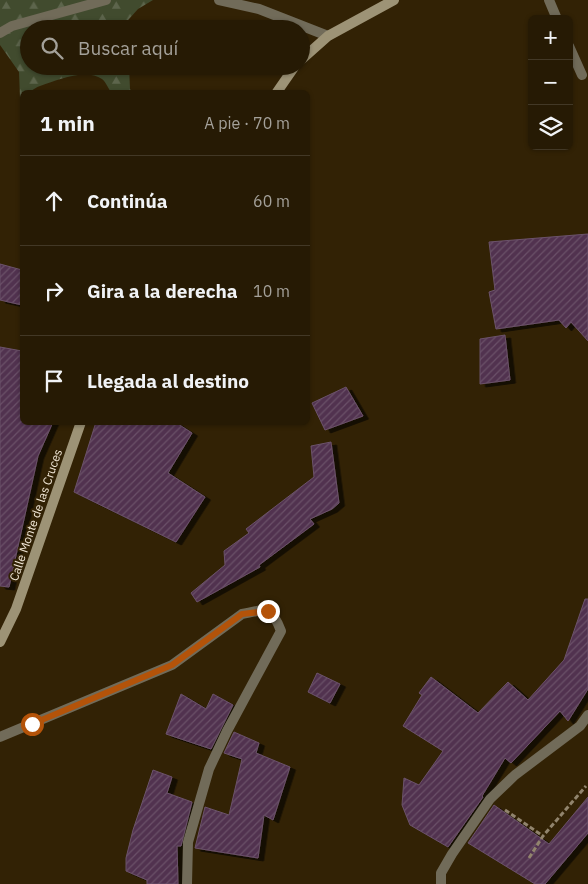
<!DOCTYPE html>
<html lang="es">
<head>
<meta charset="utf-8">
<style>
  :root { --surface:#261a04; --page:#322713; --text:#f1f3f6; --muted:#a4a19a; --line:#423826 }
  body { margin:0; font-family:"IBM Plex Sans",sans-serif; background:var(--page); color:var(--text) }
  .controls { position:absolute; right:15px; top:15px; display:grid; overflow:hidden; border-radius:8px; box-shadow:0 1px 4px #0004 }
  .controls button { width:45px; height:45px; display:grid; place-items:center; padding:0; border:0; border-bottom:1px solid var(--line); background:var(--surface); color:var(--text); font:25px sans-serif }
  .stop { position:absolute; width:15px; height:15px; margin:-11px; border:4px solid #b45309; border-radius:50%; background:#fff }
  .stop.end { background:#b45309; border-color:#fff; box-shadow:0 1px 5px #0008 }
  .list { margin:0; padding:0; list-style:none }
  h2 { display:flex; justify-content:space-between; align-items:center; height:65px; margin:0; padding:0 20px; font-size:21px }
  h2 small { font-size:16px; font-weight:400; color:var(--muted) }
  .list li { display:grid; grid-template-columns:32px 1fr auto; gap:15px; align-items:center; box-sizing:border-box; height:90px; padding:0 20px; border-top:1px solid var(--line) }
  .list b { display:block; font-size:19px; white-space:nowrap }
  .list em { font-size:16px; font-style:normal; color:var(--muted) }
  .icon { flex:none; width:28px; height:28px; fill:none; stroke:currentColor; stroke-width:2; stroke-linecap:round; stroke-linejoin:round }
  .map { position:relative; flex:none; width:588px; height:884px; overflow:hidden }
  .search { position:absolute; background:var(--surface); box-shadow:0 1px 4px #0004; left:20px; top:20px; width:290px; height:55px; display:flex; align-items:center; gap:12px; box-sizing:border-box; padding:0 18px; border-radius:28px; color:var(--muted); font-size:19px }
  .panel { position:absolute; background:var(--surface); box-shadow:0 1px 4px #0004; left:20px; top:90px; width:290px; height:335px; border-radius:8px }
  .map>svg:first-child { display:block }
  .forest { fill:url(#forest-firs) }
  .building { fill:url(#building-hatch); stroke:#6b526a; filter:url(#shadow) }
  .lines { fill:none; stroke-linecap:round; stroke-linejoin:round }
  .path { stroke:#91846d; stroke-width:3; stroke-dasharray:5 2.5; stroke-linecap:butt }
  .lane { stroke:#716b59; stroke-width:10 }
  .street { stroke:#716b59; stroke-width:10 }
  .secondary { stroke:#9d9376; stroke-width:10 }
  .route { stroke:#b45309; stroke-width:6 }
  .labels { text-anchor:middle; stroke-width:4; stroke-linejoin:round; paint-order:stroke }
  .street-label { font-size:12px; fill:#f1e7d7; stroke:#322205 }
</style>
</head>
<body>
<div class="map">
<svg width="588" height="884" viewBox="0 0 588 884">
  <defs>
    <pattern id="forest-firs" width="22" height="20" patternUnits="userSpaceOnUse" patternTransform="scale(1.25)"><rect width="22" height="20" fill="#414b2e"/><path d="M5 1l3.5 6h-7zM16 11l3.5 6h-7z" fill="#5d654c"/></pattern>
    <pattern id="building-hatch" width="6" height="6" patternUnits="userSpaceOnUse" patternTransform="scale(1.25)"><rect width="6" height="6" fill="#51324f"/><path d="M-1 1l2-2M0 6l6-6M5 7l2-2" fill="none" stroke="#6a5068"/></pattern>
    <filter id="shadow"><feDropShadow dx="5.5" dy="3" stdDeviation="0" flood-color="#0009"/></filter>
  </defs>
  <rect width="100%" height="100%" fill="#322205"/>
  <path class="forest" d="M 0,0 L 153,0 L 138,9 L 120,29 L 29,29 L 29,66 L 129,66 L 130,89 L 132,92 L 111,92 C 108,88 106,82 102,79 C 86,68 57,80 40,86 C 32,89 33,92 22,92 L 22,97 L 20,98 L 19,72 L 0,45 Z"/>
  <path class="building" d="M 588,234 L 588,341 L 571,322 L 566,328 L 559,320 L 496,329 L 489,292 L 495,290 L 489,242 Z
    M 0,264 L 22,270 L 22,305 L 0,300 Z
    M 505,335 L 510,380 L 480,384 L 480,339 Z
    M 0,347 L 22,351 L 22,422 L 53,422 L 38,456 L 9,587 L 0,586 Z
    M 346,387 L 363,416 L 325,430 L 312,403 Z
    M 96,422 L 175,422 L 192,433 L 168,473 L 205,497 L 176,542 L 74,492 Z
    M 331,442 L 339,503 L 332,509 L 310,519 L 314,524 L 259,565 L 260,567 L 197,602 L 191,593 L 225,565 L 224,551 L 249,533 L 246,529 L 314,477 L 311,446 Z
    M 585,599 L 588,599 L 588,689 L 568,721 L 560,711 L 511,763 L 505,758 L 482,796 L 483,797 L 448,847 L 410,825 L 402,805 L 404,778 L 419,785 L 443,751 L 403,726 L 422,695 L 419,693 L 431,677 L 478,713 L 508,682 L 528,700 L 564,660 Z
    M 317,673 L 340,684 L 330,703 L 308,692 Z
    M 181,694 L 206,709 L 213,694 L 233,705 L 211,749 L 166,734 Z
    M 234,732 L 259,743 L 256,753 L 290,767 L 273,820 L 264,815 L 258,858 L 195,848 L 205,807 L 229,815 L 242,759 L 224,753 Z
    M 153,770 L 172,777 L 167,793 L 192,802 L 181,846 L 177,846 L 178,884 L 147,884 L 147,880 L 126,871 L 126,858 L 133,830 Z
    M 588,797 L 588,833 L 545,884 L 535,884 L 468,843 L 494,805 L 549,844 Z"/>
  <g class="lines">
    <path class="path" d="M 505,810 L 543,836
      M 529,858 L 543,836 L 586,786"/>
    <path class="lane" d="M 549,0 L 557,19
      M 569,46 L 582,75"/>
    <path class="street" d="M 219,0 L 259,9 L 328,36
      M 0,33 L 12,26 L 106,0
      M 0,737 L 172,665 L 242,614 C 267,609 271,605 281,631 L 227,731 L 209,769 L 188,842 L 187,884
      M 441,884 L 441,873 L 452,854 L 490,799 L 515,775 L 580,726 L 588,715"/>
    <path class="secondary" d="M 301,60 L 328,36 L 394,0
      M 277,92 L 295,66
      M 0,642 L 16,609 L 81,422"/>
  </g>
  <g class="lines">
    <path class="route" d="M 32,724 L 172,665 L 242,614 L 268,611"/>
  </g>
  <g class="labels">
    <g class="street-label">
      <text transform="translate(36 515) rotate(-71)" y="4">Calle Monte de las Cruces</text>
    </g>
  </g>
</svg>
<div class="controls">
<button>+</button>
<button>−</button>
<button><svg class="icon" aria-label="layers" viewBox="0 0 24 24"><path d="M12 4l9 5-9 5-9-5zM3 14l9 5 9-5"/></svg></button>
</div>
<div class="stop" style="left:32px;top:724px"></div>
<div class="stop end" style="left:268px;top:611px"></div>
<div class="search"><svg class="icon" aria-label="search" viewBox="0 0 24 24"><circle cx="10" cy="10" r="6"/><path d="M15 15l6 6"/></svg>Buscar aquí</div>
<section class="panel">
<h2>1 min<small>A pie · 70 m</small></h2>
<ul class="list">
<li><svg class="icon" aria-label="ahead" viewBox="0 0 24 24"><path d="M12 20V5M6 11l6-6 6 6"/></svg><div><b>Continúa</b></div><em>60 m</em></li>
<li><svg class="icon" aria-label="right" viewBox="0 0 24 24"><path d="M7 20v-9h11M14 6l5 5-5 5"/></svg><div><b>Gira a la derecha</b></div><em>10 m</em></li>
<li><svg class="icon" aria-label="arrive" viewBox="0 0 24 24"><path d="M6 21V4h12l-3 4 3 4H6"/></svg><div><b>Llegada al destino</b></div></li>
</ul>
</section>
</div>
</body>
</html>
